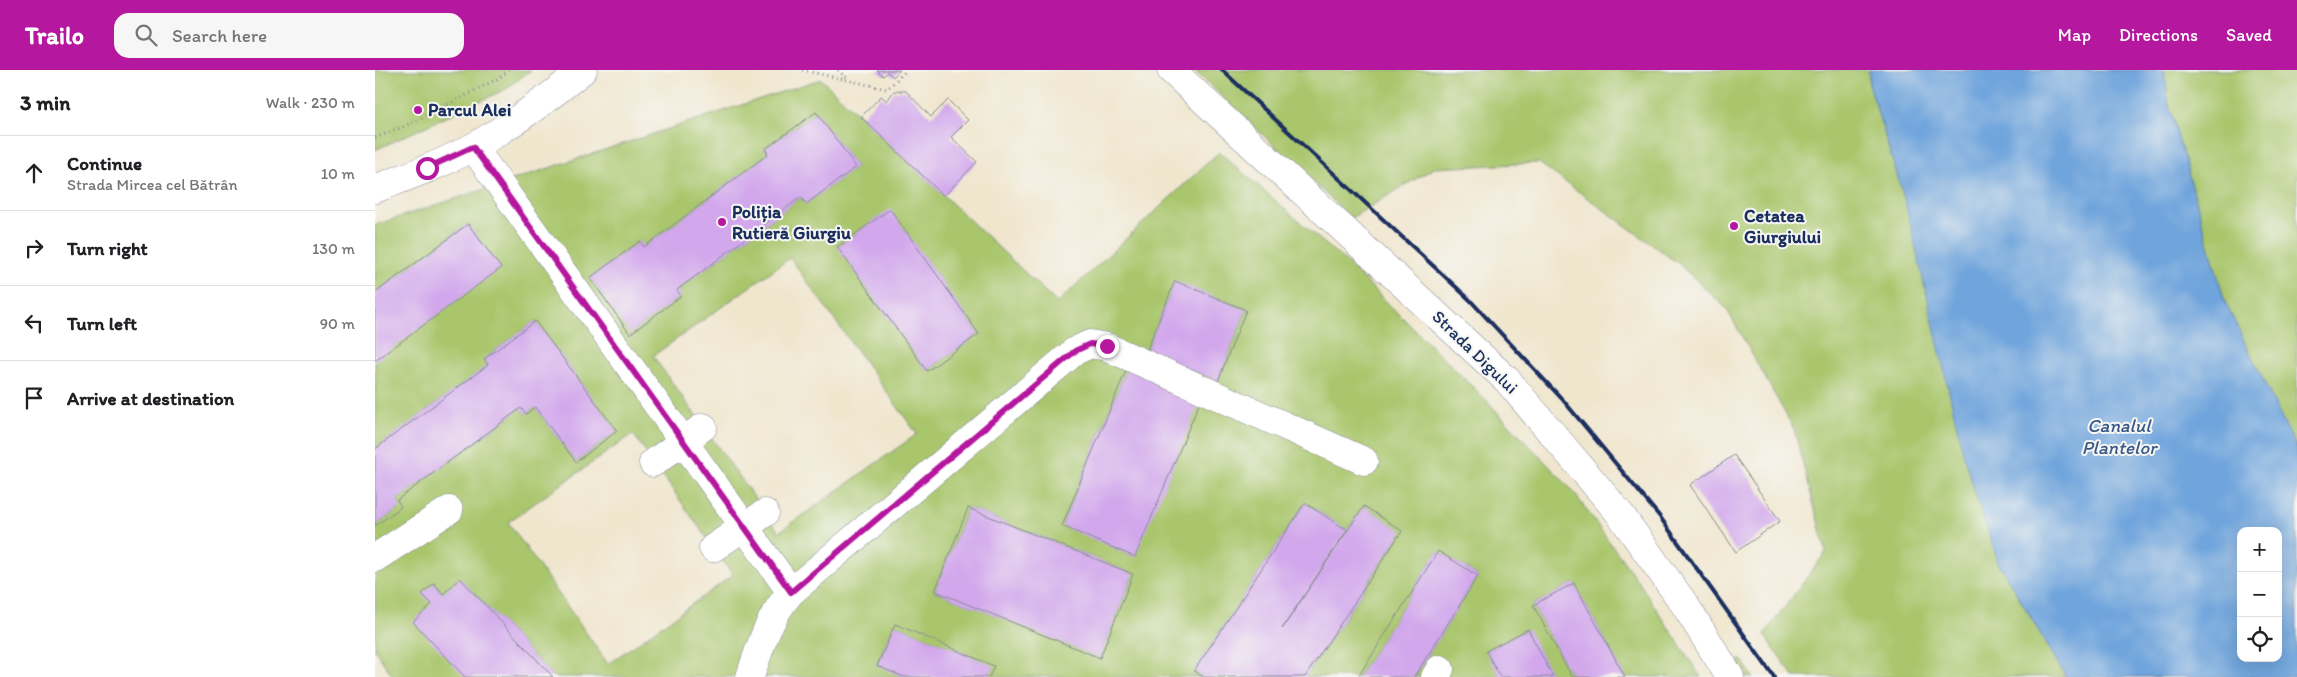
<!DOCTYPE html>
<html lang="en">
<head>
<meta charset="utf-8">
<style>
  :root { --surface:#fff; --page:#f6f6f6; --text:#202124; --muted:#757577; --line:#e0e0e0; --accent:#b5179e }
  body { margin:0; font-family:Itim,sans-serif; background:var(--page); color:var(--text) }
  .controls { position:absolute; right:15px; bottom:15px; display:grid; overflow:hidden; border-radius:10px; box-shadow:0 5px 20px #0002 }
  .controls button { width:45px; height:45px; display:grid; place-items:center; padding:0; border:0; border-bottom:1px solid var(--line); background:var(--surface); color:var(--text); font:25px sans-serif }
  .stop { position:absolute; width:15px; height:15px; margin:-11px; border:4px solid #b5179e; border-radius:50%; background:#fff }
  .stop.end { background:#b5179e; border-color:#fff; box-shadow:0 1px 5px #0008 }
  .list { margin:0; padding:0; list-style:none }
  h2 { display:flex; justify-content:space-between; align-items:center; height:65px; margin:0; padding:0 20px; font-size:21px }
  h2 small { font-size:16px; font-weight:400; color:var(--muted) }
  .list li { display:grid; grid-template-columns:32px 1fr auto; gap:15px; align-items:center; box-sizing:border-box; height:75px; padding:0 20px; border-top:1px solid var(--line) }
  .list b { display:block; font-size:19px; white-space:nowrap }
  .list p { margin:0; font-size:16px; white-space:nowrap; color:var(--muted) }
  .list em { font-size:16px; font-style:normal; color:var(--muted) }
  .icon { flex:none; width:28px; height:28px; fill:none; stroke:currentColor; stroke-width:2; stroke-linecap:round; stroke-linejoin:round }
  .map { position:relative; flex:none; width:1922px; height:607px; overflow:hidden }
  header { display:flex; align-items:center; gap:30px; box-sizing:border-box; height:70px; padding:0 25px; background:var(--accent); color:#fff }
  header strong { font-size:24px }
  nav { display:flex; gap:28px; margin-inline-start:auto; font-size:18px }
  .search { width:350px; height:45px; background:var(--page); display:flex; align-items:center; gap:12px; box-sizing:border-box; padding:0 18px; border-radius:15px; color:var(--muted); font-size:19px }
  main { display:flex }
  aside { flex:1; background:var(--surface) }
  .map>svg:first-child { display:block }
  .green { fill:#a9c66c; stroke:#627a65; fill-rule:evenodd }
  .water { fill:#6fa4dc; stroke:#456a9d; fill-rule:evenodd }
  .building { fill:#d2a7ec }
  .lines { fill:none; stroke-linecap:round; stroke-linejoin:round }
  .minor-casing { stroke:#868a96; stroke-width:29 }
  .major-casing { stroke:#868a96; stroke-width:29 }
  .path { stroke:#868a96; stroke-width:3; stroke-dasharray:1 4; stroke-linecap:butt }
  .minor { stroke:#fff; stroke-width:28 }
  .major { stroke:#fff; stroke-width:28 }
  .rail { stroke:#1b2f5e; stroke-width:4 }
  .route { stroke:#b5179e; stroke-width:6 }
  .poi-dot { fill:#b5179e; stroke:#f6f6f2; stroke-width:2 }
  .labels { text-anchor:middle; stroke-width:4; stroke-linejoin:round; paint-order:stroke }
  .poi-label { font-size:18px; font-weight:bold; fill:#1b2f5e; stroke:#f6f6f2; text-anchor:start }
  .street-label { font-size:18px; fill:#1b2f5e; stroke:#f6f6f2 }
  .water-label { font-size:19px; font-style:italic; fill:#38588a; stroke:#f6f6f2 }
</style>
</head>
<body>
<header>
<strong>Trailo</strong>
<div class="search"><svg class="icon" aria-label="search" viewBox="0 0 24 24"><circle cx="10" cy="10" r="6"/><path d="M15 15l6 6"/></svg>Search here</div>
<nav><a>Map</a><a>Directions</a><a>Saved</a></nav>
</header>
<main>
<aside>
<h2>3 min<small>Walk · 230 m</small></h2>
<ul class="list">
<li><svg class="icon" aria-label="ahead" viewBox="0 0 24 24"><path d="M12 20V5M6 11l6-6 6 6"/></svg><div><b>Continue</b><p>Strada Mircea cel Bătrân</p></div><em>10 m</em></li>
<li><svg class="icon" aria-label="right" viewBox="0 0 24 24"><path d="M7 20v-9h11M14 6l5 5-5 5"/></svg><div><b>Turn right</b></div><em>130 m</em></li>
<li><svg class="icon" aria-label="left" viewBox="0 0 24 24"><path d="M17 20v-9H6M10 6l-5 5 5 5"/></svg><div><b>Turn left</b></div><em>90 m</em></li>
<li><svg class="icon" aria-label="arrive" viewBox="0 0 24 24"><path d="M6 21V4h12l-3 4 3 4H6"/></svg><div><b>Arrive at destination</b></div></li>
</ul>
</aside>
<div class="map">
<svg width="1922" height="607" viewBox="0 0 1922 607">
  <rect width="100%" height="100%" fill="#f6f6f2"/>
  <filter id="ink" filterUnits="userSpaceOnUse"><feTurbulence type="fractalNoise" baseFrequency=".02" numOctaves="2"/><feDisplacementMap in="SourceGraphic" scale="10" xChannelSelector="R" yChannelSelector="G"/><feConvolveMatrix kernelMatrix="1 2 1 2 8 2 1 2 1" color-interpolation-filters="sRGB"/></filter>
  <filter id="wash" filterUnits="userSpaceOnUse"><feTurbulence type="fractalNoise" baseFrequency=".0096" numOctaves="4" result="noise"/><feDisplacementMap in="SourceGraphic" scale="20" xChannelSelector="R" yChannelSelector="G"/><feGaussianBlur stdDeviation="1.12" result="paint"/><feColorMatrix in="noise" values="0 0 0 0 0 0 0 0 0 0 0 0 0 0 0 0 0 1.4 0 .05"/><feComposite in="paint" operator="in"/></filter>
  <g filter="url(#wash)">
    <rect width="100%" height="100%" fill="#f0e6ce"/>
    <path class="green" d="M 0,0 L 156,0 L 131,19 L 0,80 Z
      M 819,0 L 1494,0 L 1494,14 L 1530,131 L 1623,492 L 1691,607 L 1419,607 L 1389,565 L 1451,482 L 1419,359 L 1351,238 L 1304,194 L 1164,93 L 1059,98 L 976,148 Z
      M 1789,0 L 1922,0 L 1922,379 L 1850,232 L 1794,36 Z
      M 446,9 L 682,233 L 844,82 L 971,192 L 1108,327 L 1197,420 L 1265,514 L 1326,607 L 1250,607 L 1199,513 L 1158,535 L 1197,607 L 1178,607 L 1152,559 L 1112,581 L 1125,607 L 1039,607 L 1103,506 L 1063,481 L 983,607 L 930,607 L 1027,462 L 989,436 L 972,460 L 930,433 L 819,601 L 828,607 L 614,607 L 618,596 L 520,554 L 502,595 L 529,607 L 178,607 L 85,508 L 68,524 L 59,513 L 48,524 L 57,534 L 90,607 L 18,607 L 0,580 L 0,456 L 26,437 L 22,430 L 146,338 L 151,344 L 160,337 L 201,392 L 242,361 L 160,251 L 109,289 L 113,295 L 0,379 L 0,290 L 125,198 L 93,154 L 0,223 L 0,155 ZM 441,42 L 481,97 L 431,134 L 426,127 L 302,220 L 306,226 L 255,263 L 215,208 L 265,171 L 269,177 L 393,84 L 390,79 ZM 515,140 L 604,264 L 552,301 L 463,176 ZM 415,188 L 542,364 L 404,462 L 278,286 ZM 800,212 L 871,240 L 843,311 L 771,282 ZM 752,298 L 760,487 L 687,455 ZM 258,364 L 358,505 L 233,594 L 133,452 ZM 593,438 L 758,504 L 725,587 L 560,521 Z
      M 1366,589 L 1378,607 L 1367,607 L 1360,595 Z"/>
    <path class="water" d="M 1494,0 L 1789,0 L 1794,36 L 1850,232 L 1922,379 L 1922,607 L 1691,607 L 1623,492 L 1590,391 L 1530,131 L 1494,14 ZM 1866,461 L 1903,461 L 1903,588 L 1866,588 Z"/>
    <g id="blocks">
      <path class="building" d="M 502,0 L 525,0 L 518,7 L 513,2 L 508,6 Z
        M 519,21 L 531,21 L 556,47 L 573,30 L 593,50 L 576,67 L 602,92 L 569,126 L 486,47 L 506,26 L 512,31 Z
        M 441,42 L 481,97 L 431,134 L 426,127 L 302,220 L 306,226 L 255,264 L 215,208 L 265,171 L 269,177 L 393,84 L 390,79 Z
        M 515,139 L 604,264 L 552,301 L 462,177 Z
        M 93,154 L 126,198 L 0,291 L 0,223 Z
        M 800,211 L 871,240 L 843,311 L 771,282 Z
        M 160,251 L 242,361 L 201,392 L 160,337 L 151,344 L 146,338 L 22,430 L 26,437 L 0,456 L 0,379 L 113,295 L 109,289 Z
        M 752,298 L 826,329 L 760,487 L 687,456 Z
        M 1359,385 L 1405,451 L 1361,482 L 1315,415 Z
        M 930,433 L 972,460 L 907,559 L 989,436 L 1027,461 L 930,607 L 828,607 L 819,601 Z
        M 593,438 L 758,504 L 725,588 L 560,521 Z
        M 1063,481 L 1103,506 L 1039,607 L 983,607 Z
        M 85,508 L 178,607 L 90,607 L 38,552 L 57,534 L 47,524 L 59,513 L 68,524 Z
        M 1199,513 L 1250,607 L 1197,607 L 1158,535 Z
        M 520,554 L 619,596 L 614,607 L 529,607 L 502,596 Z
        M 1153,559 L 1178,607 L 1125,607 L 1111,581 Z"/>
    </g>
  </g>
  <g filter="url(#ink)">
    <use href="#blocks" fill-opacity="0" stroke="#868a96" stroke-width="1"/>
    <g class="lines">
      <defs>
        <path id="minor" d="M 796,0 L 1132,310 L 1245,444 L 1310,535 L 1355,607
          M 98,77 L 416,522
          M 278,393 L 328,357
          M 338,478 L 390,443
          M 0,488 L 74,440
          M 375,607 C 385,576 394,547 416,522 L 700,281 L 715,274 L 732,277 L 989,391
          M 1060,607 L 1065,599"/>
        <path id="major" d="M 0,119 C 33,106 68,94 98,77 C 137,55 174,28 208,0"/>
      </defs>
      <use href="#minor" class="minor-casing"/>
      <use href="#major" class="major-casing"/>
      <path class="path" d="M 427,0 L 512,19 L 532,0
        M 463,0 L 474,10
        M 0,68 L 37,53 L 124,8 L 134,0"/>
      <use href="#minor" class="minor"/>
      <use href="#major" class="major"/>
      <path class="rail" d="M 847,0 L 1094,229 L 1188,330 L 1285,447 L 1399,607"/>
    </g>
  </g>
  <g class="lines" filter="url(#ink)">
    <path class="route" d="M 52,98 L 98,77 L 416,522 L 700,281 L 715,274 L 732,276"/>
  </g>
  <g class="poi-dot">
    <circle cx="43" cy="40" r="5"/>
    <circle cx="347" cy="152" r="5"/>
    <circle cx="1359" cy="156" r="5"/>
  </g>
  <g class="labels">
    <g class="poi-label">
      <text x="53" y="46">Parcul Alei</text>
      <text x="357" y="148">Poliția<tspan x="357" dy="21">Rutieră Giurgiu</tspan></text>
      <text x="1369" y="152">Cetatea<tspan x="1369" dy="21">Giurgiului</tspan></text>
    </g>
    <g class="street-label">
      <text transform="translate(1100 282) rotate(44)" y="6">Strada Digului</text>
    </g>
    <g class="water-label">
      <text x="1744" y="362">Canalul<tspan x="1744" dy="22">Plantelor</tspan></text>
    </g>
  </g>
</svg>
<div class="controls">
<button>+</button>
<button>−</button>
<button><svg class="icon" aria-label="locate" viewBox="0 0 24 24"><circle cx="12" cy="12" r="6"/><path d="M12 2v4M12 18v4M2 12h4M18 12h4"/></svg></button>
</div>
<div class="stop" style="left:52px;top:98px"></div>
<div class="stop end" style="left:732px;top:276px"></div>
</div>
</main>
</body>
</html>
